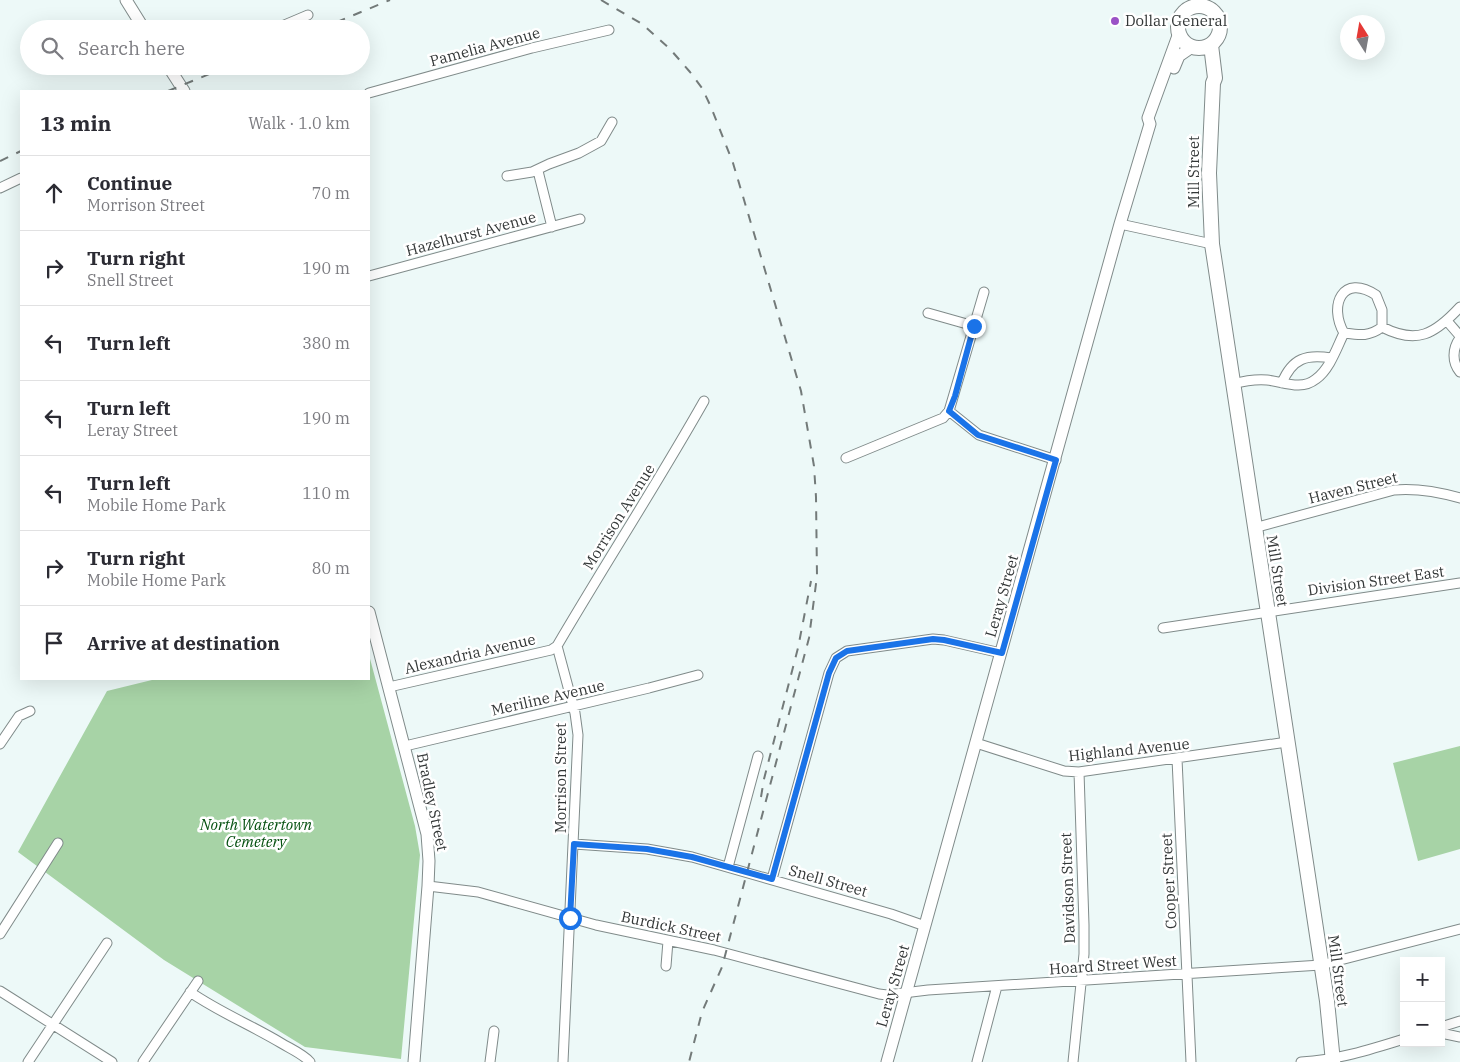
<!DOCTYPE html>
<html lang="en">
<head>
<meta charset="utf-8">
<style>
  :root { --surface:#fff; --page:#f7f7f7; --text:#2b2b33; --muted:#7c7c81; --line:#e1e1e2 }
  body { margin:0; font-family:"IBM Plex Serif",serif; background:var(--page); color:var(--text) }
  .controls { position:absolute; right:15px; bottom:15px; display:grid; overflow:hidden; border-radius:0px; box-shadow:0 5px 20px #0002 }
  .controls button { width:45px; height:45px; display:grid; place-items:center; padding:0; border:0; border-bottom:1px solid var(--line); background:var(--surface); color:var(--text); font:25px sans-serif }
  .compass { position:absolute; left:1340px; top:15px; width:45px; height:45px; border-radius:50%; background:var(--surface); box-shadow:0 5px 20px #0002; rotate:349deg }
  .stop { position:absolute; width:15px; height:15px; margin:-11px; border:4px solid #1a73e8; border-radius:50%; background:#fff }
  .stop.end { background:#1a73e8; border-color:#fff; box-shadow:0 1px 5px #0008 }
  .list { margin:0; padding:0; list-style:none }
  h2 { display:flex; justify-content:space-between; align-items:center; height:65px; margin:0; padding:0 20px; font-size:21px }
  h2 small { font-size:16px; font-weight:400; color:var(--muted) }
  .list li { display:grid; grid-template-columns:32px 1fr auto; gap:15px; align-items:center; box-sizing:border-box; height:75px; padding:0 20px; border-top:1px solid var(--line) }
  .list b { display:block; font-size:19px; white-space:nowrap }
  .list p { margin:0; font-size:16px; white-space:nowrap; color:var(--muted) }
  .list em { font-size:16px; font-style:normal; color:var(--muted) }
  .icon { flex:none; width:28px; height:28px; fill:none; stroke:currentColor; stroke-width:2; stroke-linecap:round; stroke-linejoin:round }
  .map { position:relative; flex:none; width:1460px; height:1062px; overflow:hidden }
  .search { position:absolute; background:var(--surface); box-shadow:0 5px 20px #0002; left:20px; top:20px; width:350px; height:55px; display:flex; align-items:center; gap:12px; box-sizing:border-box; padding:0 18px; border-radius:28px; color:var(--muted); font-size:19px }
  .panel { position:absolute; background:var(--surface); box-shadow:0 5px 20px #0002; left:20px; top:90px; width:350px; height:590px; border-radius:0px }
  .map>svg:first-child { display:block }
  .green { fill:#a7d3a6 }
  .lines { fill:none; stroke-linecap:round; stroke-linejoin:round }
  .minor-casing { stroke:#808b8a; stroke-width:11 }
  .major-casing { stroke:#808b8a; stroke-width:13 }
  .highway-casing { stroke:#808b8a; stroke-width:16 }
  .minor { stroke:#fff; stroke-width:9 }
  .major { stroke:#fff; stroke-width:11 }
  .highway { stroke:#fff; stroke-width:14 }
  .rail { stroke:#737a79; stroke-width:2; stroke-dasharray:9 9; stroke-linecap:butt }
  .route { stroke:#1a73e8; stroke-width:6 }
  .poi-dot { fill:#9a52c6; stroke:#fff; stroke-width:2 }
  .labels { text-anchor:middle; stroke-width:5; stroke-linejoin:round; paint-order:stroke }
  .poi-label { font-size:15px; fill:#333737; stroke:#fff; text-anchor:start }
  .street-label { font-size:15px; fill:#333737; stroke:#fff }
  .park-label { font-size:15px; font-style:italic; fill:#04500f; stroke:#fff }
</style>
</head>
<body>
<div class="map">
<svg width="1460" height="1062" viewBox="0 0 1460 1062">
  <rect width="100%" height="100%" fill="#edf9f8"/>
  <path class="green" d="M 369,655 L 415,826 L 420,855 L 401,1059 L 305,1047 L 164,960 L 18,852 L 107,691 L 156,679 L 369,679 Z
    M 1460,746 L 1460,849 L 1418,861 L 1393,763 Z"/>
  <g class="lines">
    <defs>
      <path id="minor" d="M 275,29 L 308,15
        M 171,70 L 181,66
        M 369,93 L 532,48 L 609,30
        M 538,171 L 552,227
        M 507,176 L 532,172 L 549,164 L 579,153 L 601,141 L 612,122
        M 0,188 L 21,178
        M 1120,224 L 1212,244
        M 369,276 L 580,219
        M 928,313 L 974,326
        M 1447,321 L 1460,336
        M 1344,333 C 1328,305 1343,273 1376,295 L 1382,310 L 1382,327
        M 1460,338 C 1452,349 1452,362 1460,372
        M 1282,383 C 1292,358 1307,354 1331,358
        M 1233,384 C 1244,381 1256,379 1267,380 C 1284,382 1301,391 1316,379 C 1330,369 1337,347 1344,333 C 1359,335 1369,337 1382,327 C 1417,345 1435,334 1460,307
        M 949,411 L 979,435 L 1056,460
        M 846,458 L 943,418 L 949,411 L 984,292
        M 1254,528 L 1394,490 C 1416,488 1439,492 1460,498
        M 1163,628 L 1460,583
        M 557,646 L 575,713 L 578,735 L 563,1062
        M 557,646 C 605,564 657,484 704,401
        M 389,687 L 551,650 L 557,646
        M 976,743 L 1064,771 L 1079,772 L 1287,742
        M 0,744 L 19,716 L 30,711
        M 405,746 L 649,688 L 698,675
        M 1177,759 L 1191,1062
        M 574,844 L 647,849 L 692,857 L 891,914 L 925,926
        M 728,867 L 758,756
        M 772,879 L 829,673 L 836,658 L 847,651 L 933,639 L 944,640 L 1001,653
        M 428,886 L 478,892 L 596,925 L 714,950 L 879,994 L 887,995 L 928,990 L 1321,965 L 1460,929
        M 0,934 L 58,843
        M 666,966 L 668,941
        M 0,991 L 112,1062
        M 190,992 C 219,1012 251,1025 281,1043 C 291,1049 303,1054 310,1062
        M 1441,1027 L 1460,1021
        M 1441,1033 L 1460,1037
        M 28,1062 L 107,943
        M 143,1062 L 198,981
        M 490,1062 L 494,1031
        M 977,1062 L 997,986
        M 1073,1062 L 1084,954 L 1084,925 L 1079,772
        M 1301,1062 C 1337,1060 1369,1050 1404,1039"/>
      <path id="major" d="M 126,0 L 144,29
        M 168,66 L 184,91
        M 1174,68 L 1179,56 L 1192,47
        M 369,612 L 427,834 L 429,861 L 428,886 L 414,1062
        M 887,1062 L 1120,224 L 1150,124 L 1148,118 L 1179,33"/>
      <path id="highway" d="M1178 27a21 21 0 1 1 42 0a21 21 0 1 1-42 0Z
        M 1211,45 L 1215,78 L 1213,83 L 1209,173 L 1212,244 L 1327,1001 L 1333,1062"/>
    </defs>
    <use href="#minor" class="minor-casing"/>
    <use href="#major" class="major-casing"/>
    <use href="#highway" class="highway-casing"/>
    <use href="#minor" class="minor"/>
    <use href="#major" class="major"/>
    <use href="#highway" class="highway"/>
    <path class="rail" d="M 601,0 L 642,24 L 670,49 L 690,72 L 702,88 L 711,107 L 733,163 L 801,391 L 814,466 L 816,497 L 817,576 L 809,638 L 722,967 L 702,1012 L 689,1062
      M 320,29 L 390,0
      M 168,91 L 229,66
      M 0,161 L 21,151
      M 761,797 L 764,779 L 798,648 L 811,581"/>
  </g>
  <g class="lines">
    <path class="route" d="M 570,918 L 574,844 L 647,849 L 692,857 L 772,879 L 829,673 L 836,658 L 847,651 L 933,639 L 944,640 L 1002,653 L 1056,460 L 978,435 L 949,411 L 955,396 L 974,326"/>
  </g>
  <circle class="poi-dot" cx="1115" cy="21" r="5"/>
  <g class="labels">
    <g class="poi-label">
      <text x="1125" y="26">Dollar General</text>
    </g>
    <g class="street-label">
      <text transform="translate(485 47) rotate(-15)" y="5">Pamelia Avenue</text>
      <text transform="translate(1194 172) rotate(-90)" y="5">Mill Street</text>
      <text transform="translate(471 234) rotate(-15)" y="5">Hazelhurst Avenue</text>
      <text transform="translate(1353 488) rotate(-14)" y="5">Haven Street</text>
      <text transform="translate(619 517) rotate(-58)" y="5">Morrison Avenue</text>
      <text transform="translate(1277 571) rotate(81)" y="5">Mill Street</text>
      <text transform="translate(1376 581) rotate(-8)" y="5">Division Street East</text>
      <text transform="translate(1002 596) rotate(-74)" y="5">Leray Street</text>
      <text transform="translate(470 654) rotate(-13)" y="5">Alexandria Avenue</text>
      <text transform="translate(548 698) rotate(-13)" y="5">Meriline Avenue</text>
      <text transform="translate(1129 750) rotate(-6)" y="5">Highland Avenue</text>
      <text transform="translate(561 778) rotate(-90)" y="5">Morrison Street</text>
      <text transform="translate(432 802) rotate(78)" y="5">Bradley Street</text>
      <text transform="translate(828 881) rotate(16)" y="5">Snell Street</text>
      <text transform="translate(1169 881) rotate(-93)" y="5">Cooper Street</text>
      <text transform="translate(1068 888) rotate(-92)" y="5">Davidson Street</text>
      <text transform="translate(671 927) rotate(12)" y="5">Burdick Street</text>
      <text transform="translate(1113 965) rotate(-4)" y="5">Hoard Street West</text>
      <text transform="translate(1338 971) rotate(82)" y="5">Mill Street</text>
      <text transform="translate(893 986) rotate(-74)" y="5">Leray Street</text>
    </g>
    <g class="park-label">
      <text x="256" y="830">North Watertown<tspan x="256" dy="17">Cemetery</tspan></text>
    </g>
  </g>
</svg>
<div class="controls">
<button>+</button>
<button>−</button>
</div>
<svg class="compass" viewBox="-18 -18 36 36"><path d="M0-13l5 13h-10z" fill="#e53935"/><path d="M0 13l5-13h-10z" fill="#7c7c81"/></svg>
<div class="stop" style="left:570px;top:918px"></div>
<div class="stop end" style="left:974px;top:326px"></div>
<div class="search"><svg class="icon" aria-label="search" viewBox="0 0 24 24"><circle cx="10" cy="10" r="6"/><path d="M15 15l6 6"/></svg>Search here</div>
<section class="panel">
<h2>13 min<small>Walk · 1.0 km</small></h2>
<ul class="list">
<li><svg class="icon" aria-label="ahead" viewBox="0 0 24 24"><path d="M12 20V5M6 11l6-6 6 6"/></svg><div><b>Continue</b><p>Morrison Street</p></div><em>70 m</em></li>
<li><svg class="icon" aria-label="right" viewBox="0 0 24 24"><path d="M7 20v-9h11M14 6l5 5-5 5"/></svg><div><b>Turn right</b><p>Snell Street</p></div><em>190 m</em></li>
<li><svg class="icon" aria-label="left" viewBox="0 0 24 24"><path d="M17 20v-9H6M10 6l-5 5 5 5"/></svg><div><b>Turn left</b></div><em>380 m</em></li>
<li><svg class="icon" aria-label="left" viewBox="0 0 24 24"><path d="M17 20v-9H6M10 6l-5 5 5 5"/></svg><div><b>Turn left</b><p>Leray Street</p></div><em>190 m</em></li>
<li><svg class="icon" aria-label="left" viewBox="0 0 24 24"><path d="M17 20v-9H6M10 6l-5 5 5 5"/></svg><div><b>Turn left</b><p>Mobile Home Park</p></div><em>110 m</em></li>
<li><svg class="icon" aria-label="right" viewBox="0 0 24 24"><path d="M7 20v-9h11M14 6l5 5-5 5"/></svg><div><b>Turn right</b><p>Mobile Home Park</p></div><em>80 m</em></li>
<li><svg class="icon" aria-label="arrive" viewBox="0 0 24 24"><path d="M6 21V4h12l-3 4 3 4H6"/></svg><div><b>Arrive at destination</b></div></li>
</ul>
</section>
</div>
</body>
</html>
